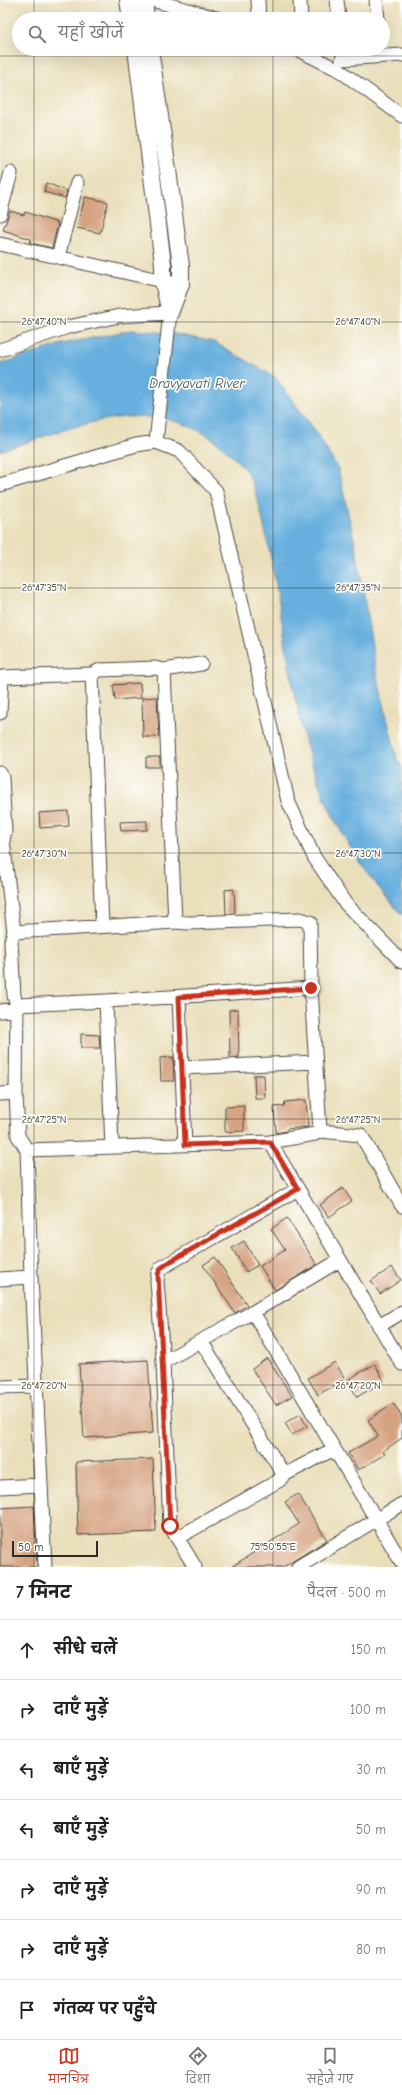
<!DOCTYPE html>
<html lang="hi">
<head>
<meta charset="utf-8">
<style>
  :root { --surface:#fff; --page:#f6f6f6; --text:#202124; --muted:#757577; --line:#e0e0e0; --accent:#c8321e }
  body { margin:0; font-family:"Comic Neue","Playpen Sans Deva",sans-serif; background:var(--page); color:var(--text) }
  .scale { position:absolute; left:12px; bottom:10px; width:86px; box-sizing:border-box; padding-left:4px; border:2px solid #2b2b2b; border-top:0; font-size:11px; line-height:14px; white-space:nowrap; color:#2b2b2b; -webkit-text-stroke:3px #fdfcf7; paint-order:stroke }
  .stop { position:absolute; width:12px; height:12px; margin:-9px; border:3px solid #c8321e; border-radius:50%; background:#fff }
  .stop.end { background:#c8321e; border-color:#fff; box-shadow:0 1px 4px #0008 }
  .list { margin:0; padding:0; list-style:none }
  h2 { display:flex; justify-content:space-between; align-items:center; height:52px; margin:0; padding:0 16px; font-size:17px }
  h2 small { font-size:13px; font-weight:400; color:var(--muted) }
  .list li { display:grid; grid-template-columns:26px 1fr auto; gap:12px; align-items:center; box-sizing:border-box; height:60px; padding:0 16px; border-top:1px solid var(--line) }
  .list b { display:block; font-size:15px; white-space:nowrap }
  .list em { font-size:13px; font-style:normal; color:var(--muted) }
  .icon { flex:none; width:22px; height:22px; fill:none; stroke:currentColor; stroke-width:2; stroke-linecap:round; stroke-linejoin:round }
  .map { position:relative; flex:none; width:402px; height:1567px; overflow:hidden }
  .search { position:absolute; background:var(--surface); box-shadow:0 4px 16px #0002; left:12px; right:12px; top:12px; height:44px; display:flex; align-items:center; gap:10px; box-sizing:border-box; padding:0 14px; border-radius:22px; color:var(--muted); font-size:15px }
  .sheet { height:472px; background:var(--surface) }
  nav { display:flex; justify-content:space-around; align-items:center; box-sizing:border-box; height:56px; border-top:1px solid var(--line); background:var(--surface); font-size:11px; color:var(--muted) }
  nav a { display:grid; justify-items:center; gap:2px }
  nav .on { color:var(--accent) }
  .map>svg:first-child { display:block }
  .water { fill:#66afde; stroke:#486d84 }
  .building { fill:#d6a382 }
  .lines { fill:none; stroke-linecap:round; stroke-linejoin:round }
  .minor-casing { stroke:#484641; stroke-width:15 }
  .tertiary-casing { stroke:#484641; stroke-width:18 }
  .minor { stroke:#fff; stroke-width:13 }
  .tertiary { stroke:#fff; stroke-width:16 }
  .route { stroke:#c8321e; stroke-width:5 }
  .ticks { fill:none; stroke:#2b2b2b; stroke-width:1; stroke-opacity:0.45 }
  .labels { text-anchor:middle; stroke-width:3.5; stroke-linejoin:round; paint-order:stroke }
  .water-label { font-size:14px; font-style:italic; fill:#40596a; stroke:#fdfcf7 }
  .ticks-label { font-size:10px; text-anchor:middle; fill:#2b2b2b; stroke:#fdfcf7; stroke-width:3.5; stroke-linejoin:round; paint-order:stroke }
</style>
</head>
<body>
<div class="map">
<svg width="402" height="1567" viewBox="0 0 402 1567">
  <rect width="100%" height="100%" fill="#fdfcf7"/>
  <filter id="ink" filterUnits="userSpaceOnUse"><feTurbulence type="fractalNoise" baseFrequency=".025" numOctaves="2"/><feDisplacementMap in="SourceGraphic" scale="8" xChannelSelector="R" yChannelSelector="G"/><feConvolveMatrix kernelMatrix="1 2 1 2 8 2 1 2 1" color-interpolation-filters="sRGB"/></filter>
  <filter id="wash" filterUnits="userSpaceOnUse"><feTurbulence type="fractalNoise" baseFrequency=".012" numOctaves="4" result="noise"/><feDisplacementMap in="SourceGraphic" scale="16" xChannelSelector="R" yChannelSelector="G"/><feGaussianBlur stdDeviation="0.9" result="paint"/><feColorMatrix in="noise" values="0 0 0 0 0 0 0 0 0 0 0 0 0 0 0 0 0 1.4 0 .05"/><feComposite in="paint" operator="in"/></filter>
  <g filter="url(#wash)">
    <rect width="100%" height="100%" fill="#eadfbb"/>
    <path class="water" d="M 132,330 L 170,333 L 214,342 L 275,377 L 314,429 L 338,469 L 357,553 L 376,671 L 397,759 L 402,767 L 402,915 C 365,874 334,828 316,776 C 289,700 285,618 267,540 C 262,519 258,491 247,472 C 244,467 238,462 234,458 C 215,437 192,424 164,419 C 112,408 49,436 0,451 L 0,364 L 62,344 Z"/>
    <g id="blocks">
      <path class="building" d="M 46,183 L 67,191 L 65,198 L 44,192 Z
        M 85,197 L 108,202 L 100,233 L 77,228 Z
        M 10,211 L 24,215 L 25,212 L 58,223 L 52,248 L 30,243 L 31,239 L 3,230 Z
        M 140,683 L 141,698 L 115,700 L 113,685 Z
        M 157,697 L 159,737 L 143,737 L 142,698 Z
        M 146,757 L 160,757 L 160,767 L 146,767 Z
        M 68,811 L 69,826 L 40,828 L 39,813 Z
        M 147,821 L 147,830 L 121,831 L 120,822 Z
        M 234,889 L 235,913 L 226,914 L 225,890 Z
        M 238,1009 L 239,1057 L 230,1058 L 229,1010 Z
        M 81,1034 L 99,1035 L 100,1048 L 81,1048 Z
        M 173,1057 L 174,1081 L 161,1081 L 160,1058 Z
        M 254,1075 L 264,1075 L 265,1098 L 255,1098 Z
        M 306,1100 L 308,1127 L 287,1129 L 286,1131 L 276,1133 L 274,1107 L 284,1106 L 285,1102 Z
        M 244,1106 L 244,1131 L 225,1132 L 225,1107 Z
        M 343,1188 L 352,1201 L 329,1217 L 320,1205 Z
        M 287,1218 L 317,1265 L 275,1290 L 260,1266 L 285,1250 L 271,1229 Z
        M 244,1241 L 258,1265 L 246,1272 L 232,1248 Z
        M 215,1257 L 247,1305 L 235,1313 L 203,1265 Z
        M 392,1267 L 401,1280 L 380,1294 L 371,1281 Z
        M 267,1358 L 292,1396 L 276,1405 L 252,1369 Z
        M 148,1360 L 153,1433 L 84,1438 L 79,1364 Z
        M 335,1362 L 345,1379 L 318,1395 L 308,1378 Z
        M 375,1364 L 384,1381 L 357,1397 L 347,1380 Z
        M 393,1403 L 402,1416 L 402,1438 L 383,1451 L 385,1454 L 358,1470 L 348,1453 L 378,1436 L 368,1420 Z
        M 300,1414 L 307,1426 L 292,1435 L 285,1423 Z
        M 153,1459 L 156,1532 L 78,1535 L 76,1462 Z
        M 298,1494 L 327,1540 L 283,1567 L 231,1567 L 299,1524 L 285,1502 Z
        M 34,1506 L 37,1567 L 0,1567 L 0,1508 Z"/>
    </g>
  </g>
  <g filter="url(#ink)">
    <use href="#blocks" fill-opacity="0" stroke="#484641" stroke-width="1"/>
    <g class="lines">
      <defs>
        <path id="minor" d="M 152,0 L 220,19
          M 258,0 L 259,19
          M 300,0 L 301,19
          M 337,0 L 339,19
          M 376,0 L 378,19
          M 296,49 L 339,70 L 402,116
          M 342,59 L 402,55
          M 0,214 L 11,173
          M 0,244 L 172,283
          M 58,257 L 77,183
          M 0,350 L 68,327 L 119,316 L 170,313 L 156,442
          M 0,485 L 136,445 L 156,442 L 179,451 L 216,491 L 288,801 L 314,857 L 345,903 L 402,962
          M 164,670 L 175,922
          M 92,674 L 102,926
          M 0,713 L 2,677 L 92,674 L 100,670 L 155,668 L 164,670 L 201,664
          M 0,773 L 2,777 L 5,831 L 3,840 L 14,932 L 11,941 L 14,996 L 17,1005
          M 14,932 L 175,922 L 188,923 L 300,919 L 310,922 L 311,988 L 320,1131
          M 179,997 L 185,1145
          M 106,1001 L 112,1147
          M 0,1011 L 17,1009
          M 181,1068 L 315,1062
          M 0,1094 L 16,1093
          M 270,1142 L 315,1134 L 320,1131 L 361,1135 L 402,1206
          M 27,1150 L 270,1142 L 402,1364
          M 340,1260 L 253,1312 L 402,1563
          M 0,1279 L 31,1277
          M 379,1326 L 402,1312
          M 163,1362 L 157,1281 L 158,1274 L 161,1268 L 298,1189
          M 0,1387 L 36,1386
          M 282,1476 L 334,1449
          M 0,1487 L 41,1485
          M 177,1538 L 280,1480 L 282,1476 L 281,1470 L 201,1341
          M 45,1567 L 31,1277 L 27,1150 L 18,1136 L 16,1093 L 17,1005 L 106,1001 L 311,988
          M 195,1567 L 170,1526 L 163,1362 L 253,1312
          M 298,1567 L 402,1504"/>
        <path id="tertiary" d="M 128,0 L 131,19
          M 144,0 L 146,19
          M 136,49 L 163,264 L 163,282 L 170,313
          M 150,49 L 168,170 L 181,266 L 181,284 L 170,313"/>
      </defs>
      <use href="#minor" class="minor-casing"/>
      <use href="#tertiary" class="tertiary-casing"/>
      <use href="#minor" class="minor"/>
      <use href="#tertiary" class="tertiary"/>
    </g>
  </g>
  <g class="lines" filter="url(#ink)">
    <path class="route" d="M 170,1526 L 158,1274 L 161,1268 L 171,1261 L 298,1189 L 270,1142 L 185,1145 L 179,997 L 311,988"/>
  </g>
  <path class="ticks" d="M 34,0 L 34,19M 273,0 L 273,19M 34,49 L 34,1567M 273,49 L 273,1567M 0,56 L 402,56M 0,322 L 402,322M 0,588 L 402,588M 0,853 L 402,853M 0,1119 L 402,1119M 0,1385 L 402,1385"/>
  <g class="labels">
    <g class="water-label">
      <text x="197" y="388">Dravyavati River</text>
    </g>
  </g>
  <g class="ticks-label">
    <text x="44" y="325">26°47'40"N</text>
    <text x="358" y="325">26°47'40"N</text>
    <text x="44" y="591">26°47'35"N</text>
    <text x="358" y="591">26°47'35"N</text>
    <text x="44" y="857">26°47'30"N</text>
    <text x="358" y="857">26°47'30"N</text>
    <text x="44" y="1123">26°47'25"N</text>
    <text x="358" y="1123">26°47'25"N</text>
    <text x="44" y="1389">26°47'20"N</text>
    <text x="358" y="1389">26°47'20"N</text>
    <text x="273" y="1550">75°50'55"E</text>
  </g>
</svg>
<div class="scale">50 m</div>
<div class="stop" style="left:170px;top:1526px"></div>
<div class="stop end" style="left:311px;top:988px"></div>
<div class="search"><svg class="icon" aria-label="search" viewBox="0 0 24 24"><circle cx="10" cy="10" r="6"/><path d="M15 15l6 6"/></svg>यहाँ खोजें</div>
</div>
<section class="sheet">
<h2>7 मिनट<small>पैदल · 500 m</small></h2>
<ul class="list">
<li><svg class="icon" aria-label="ahead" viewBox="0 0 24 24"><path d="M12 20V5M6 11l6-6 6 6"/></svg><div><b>सीधे चलें</b></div><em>150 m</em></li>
<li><svg class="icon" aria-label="right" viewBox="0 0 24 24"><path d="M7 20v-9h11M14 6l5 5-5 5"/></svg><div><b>दाएँ मुड़ें</b></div><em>100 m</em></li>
<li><svg class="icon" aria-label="left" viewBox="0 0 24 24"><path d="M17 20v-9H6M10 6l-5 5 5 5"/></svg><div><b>बाएँ मुड़ें</b></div><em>30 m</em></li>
<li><svg class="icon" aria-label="left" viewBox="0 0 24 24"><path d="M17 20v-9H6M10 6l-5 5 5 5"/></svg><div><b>बाएँ मुड़ें</b></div><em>50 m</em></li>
<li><svg class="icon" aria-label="right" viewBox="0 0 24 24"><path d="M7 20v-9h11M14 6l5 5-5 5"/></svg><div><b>दाएँ मुड़ें</b></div><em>90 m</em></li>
<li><svg class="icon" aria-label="right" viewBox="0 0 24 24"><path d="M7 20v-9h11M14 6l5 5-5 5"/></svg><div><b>दाएँ मुड़ें</b></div><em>80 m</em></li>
<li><svg class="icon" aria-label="arrive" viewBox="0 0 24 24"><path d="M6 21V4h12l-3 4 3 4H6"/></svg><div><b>गंतव्य पर पहुँचे</b></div></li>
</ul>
</section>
<nav>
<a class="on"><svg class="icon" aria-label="map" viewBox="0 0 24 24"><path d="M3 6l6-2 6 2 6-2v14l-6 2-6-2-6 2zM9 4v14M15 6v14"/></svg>मानचित्र</a>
<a><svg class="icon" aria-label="directions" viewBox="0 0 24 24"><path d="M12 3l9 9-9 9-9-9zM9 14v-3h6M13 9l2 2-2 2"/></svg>दिशा</a>
<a><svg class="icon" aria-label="saved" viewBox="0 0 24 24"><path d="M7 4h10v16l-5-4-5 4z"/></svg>सहेजे गए</a>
</nav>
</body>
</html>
